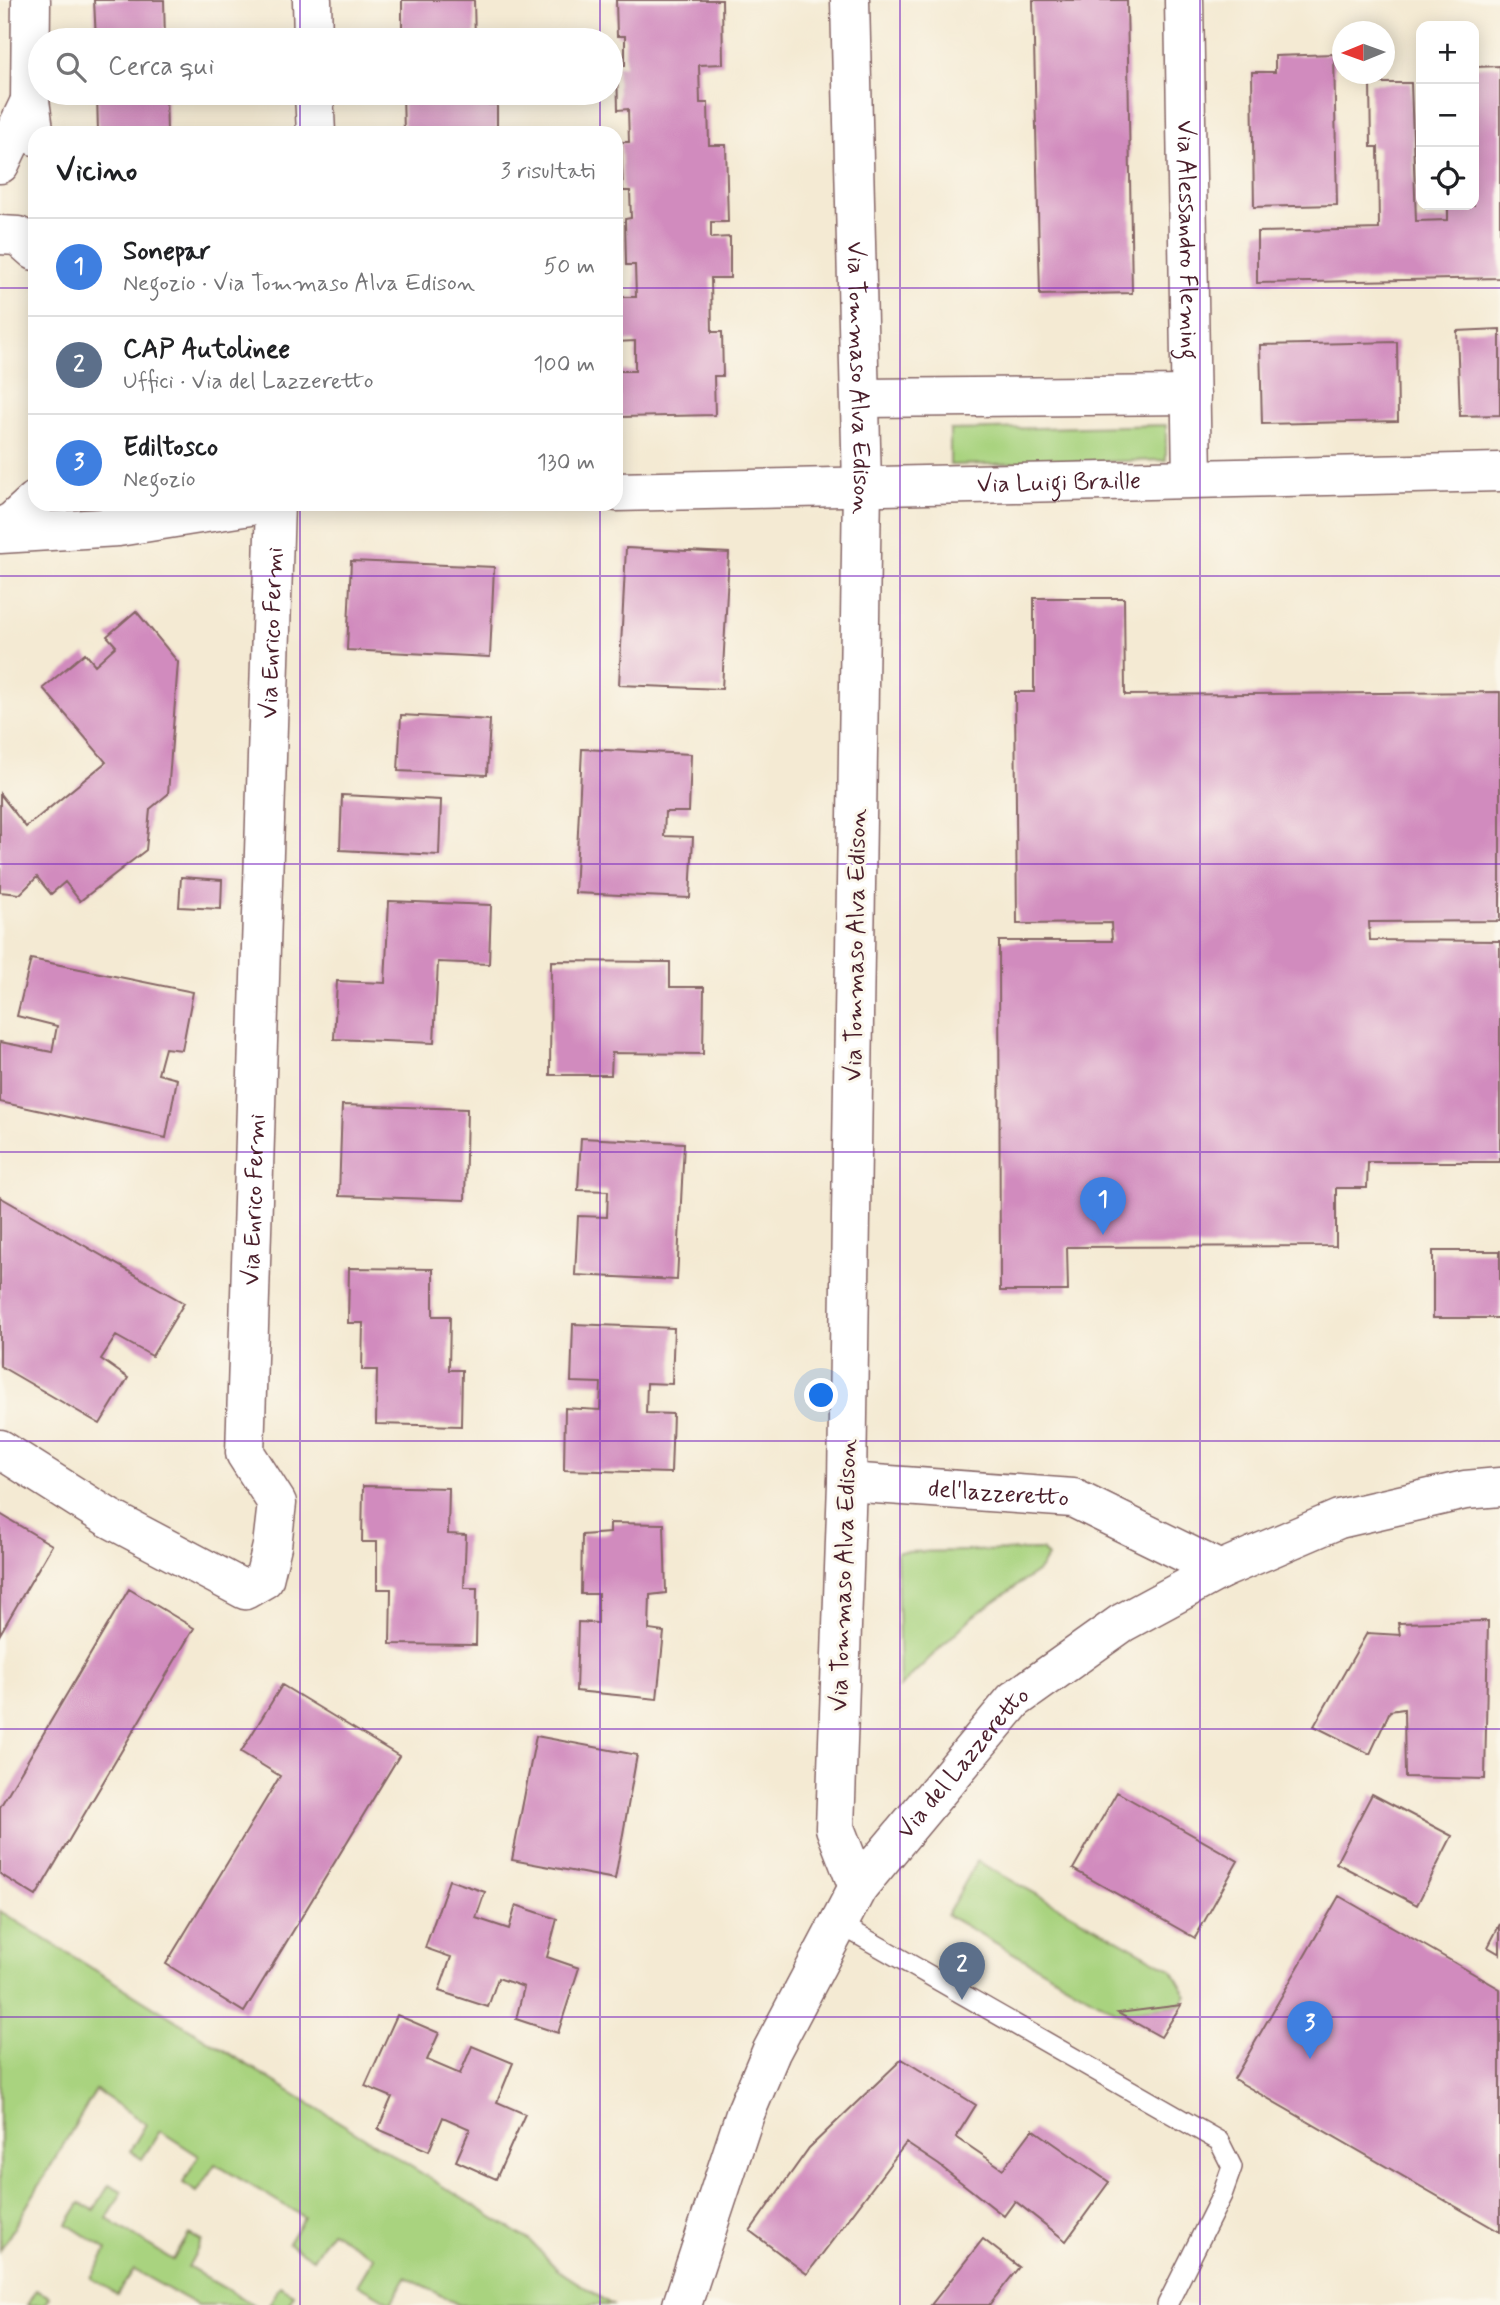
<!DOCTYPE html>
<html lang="it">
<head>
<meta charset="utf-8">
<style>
  :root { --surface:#fff; --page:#f6f6f6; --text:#202124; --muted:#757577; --line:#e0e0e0; --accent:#1a73e8 }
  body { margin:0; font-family:Mynerve,sans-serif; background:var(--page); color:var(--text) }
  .controls { position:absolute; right:21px; top:21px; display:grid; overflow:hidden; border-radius:14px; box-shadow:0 4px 18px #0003 }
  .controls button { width:63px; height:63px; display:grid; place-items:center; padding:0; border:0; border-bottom:2px solid var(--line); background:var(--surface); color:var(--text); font:35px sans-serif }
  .compass { position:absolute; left:1332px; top:21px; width:63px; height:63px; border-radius:50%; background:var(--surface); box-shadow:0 4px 18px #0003; rotate:269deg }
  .you { position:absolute; left:822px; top:1396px; width:24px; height:24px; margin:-18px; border:5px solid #fff; border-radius:50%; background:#1a73e8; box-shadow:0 0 0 10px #1a73e833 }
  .badge { display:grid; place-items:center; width:46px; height:46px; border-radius:50%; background:var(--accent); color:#fff; font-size:23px; font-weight:700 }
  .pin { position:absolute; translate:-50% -58px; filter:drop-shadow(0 2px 4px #0008) }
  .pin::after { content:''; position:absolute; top:37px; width:24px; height:21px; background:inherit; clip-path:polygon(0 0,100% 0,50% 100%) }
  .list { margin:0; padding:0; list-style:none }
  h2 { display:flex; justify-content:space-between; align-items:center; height:91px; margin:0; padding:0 28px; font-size:30px }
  h2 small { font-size:23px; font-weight:400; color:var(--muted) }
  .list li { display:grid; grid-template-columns:46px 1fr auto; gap:21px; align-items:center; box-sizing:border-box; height:98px; padding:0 28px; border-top:2px solid var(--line) }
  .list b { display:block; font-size:26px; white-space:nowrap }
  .list p { margin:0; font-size:23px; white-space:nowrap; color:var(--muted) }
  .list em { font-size:23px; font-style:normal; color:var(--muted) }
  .icon { flex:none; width:38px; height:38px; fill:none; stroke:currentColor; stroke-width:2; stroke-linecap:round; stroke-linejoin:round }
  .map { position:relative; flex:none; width:1500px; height:2305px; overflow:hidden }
  .search { position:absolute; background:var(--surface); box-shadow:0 4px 18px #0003; left:28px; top:28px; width:595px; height:77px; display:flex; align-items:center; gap:18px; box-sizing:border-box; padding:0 24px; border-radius:38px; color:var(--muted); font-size:26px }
  .panel { position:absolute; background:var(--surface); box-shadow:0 4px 18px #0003; left:28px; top:126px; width:595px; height:385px; border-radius:21px }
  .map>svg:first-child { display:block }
  .green { fill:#a9d37f; stroke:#7a7955; stroke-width:2 }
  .building { fill:#d18bbe }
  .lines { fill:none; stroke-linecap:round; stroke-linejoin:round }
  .lane-casing { stroke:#866666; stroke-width:22 }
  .street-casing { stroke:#866666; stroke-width:41 }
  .secondary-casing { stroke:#866666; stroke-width:41 }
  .lane { stroke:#fff; stroke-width:19 }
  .street { stroke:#fff; stroke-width:38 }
  .secondary { stroke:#fff; stroke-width:38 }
  .grid { fill:none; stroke:#7b2cbf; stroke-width:2; stroke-opacity:0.55 }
  .labels { text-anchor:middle; stroke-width:6; stroke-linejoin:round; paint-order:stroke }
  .street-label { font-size:24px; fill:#4a1f2b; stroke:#fbf7ec }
</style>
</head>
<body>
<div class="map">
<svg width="1500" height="2305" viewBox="0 0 1500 2305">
  <rect width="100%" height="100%" fill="#fbf7ec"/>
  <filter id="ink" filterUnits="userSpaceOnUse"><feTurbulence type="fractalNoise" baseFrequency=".0143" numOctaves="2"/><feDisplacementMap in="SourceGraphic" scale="14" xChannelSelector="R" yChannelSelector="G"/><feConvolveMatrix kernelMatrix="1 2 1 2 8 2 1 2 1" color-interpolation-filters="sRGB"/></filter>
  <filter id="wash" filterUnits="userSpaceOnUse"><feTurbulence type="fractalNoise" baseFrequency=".00686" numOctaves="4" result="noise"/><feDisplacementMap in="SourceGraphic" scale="28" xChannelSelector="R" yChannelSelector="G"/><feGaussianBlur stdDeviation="1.57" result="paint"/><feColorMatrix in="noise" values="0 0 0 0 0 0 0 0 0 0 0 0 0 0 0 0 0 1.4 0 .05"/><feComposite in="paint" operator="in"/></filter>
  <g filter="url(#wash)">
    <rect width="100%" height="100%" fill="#f4ead3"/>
    <path class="green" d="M 1166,425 L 1166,460 L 950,465 L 950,430 Z
      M 1042,1550 L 1048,1557 L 1038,1571 L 972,1617 L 900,1687 L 897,1552 Z
      M 977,1861 L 1172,1970 L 1187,1996 L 1181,2005 L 1118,2013 L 947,1915 Z
      M 0,1911 L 529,2240 L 558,2270 L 612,2305 L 459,2305 L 406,2277 L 391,2303 L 358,2284 L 374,2257 L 331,2231 L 313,2259 L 288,2243 L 304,2217 L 215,2164 L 197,2192 L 183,2183 L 199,2156 L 160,2131 L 142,2159 L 130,2151 L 146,2124 L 96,2090 L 0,2251 Z
      M 109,2185 L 122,2192 L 107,2219 L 173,2260 L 189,2234 L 202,2241 L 188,2267 L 254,2305 L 197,2305 L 134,2270 L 117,2294 L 91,2278 L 107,2250 L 67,2224 L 80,2203 L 94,2210 Z
      M 280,2286 L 294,2294 L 288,2305 L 269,2305 Z
      M 36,2290 L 50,2297 L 45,2305 L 27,2305 Z"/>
    <g id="blocks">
      <path class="building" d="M 94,0 L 164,0 L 165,40 L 96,40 Z
        M 402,0 L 474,0 L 475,40 L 402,40 Z
        M 616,0 L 722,0 L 723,64 L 699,65 L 700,103 L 708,103 L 709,145 L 726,145 L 728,222 L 711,222 L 711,238 L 730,237 L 730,278 L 711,278 L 712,332 L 722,332 L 723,376 L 714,376 L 715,415 L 620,417 L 619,371 L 635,371 L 635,341 L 616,342 L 616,297 L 636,297 L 635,265 L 626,265 L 625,219 L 631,218 L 630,191 L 623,191 L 621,142 L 629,142 L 628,109 L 618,110 L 617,66 L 625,66 L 625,36 L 617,36 Z
        M 1033,0 L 1127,0 L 1132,293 L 1040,295 Z
        M 1334,54 L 1337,205 L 1254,207 L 1252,72 L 1275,72 L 1275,56 Z
        M 1500,66 L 1500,278 L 1257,283 L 1257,232 L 1379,229 L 1378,147 L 1371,147 L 1370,83 L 1411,83 L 1416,221 L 1448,220 L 1448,205 L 1474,205 L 1474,67 Z
        M 97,93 L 166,93 L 167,133 L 98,133 Z
        M 403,93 L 467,93 L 467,105 L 497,104 L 497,133 L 404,133 Z
        M 1500,329 L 1500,415 L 1460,416 L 1457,331 Z
        M 1397,342 L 1398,421 L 1262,424 L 1260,345 Z
        M 626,548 L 729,553 L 722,689 L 619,685 Z
        M 351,561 L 494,567 L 490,657 L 347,650 Z
        M 1034,598 L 1124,598 L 1125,695 L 1500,692 L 1500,921 L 1369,922 L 1370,940 L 1500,941 L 1500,1162 L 1368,1162 L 1367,1188 L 1336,1188 L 1336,1246 L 1067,1247 L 1068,1291 L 1000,1291 L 999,941 L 1112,941 L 1111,923 L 1017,924 L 1015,692 L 1034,692 Z
        M 136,611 L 178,662 L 168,794 L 150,809 L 146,850 L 80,901 L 65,882 L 51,894 L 37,877 L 20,894 L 0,892 L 0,794 L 26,827 L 106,762 L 43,688 L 85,653 L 95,665 L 116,646 L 107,636 Z
        M 401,715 L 490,720 L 487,775 L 398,771 Z
        M 582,749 L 691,754 L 689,812 L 665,812 L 664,836 L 693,837 L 690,898 L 575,893 Z
        M 342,795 L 441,800 L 439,855 L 340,850 Z
        M 181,877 L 222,880 L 221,909 L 179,907 Z
        M 389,901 L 491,905 L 489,964 L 438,962 L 434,1043 L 334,1039 L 337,981 L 385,983 Z
        M 31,959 L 193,992 L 182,1050 L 165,1048 L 158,1074 L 177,1079 L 166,1138 L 0,1102 L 0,1042 L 52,1052 L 57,1026 L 17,1016 Z
        M 551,961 L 670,962 L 670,987 L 704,987 L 703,1054 L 612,1053 L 611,1075 L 550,1075 Z
        M 342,1105 L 467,1109 L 465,1200 L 339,1196 Z
        M 581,1138 L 684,1143 L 677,1280 L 575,1275 L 578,1216 L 607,1217 L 608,1191 L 578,1190 Z
        M 0,1197 L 184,1303 L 152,1356 L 116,1336 L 101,1359 L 128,1378 L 100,1424 L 0,1366 Z
        M 1433,1251 L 1500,1251 L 1500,1318 L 1433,1318 Z
        M 349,1268 L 433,1269 L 433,1316 L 450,1316 L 449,1370 L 462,1370 L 461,1426 L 376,1424 L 377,1370 L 362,1370 L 363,1323 L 348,1323 Z
        M 573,1324 L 674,1328 L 672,1384 L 647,1383 L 646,1413 L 673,1414 L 671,1473 L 564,1470 L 565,1408 L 600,1410 L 601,1383 L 571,1382 Z
        M 363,1486 L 449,1488 L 448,1534 L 466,1535 L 464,1588 L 477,1588 L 476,1645 L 390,1644 L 391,1589 L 377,1589 L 377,1542 L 362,1542 Z
        M 0,1514 L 52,1545 L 0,1634 Z
        M 610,1523 L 664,1524 L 666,1593 L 650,1595 L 649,1630 L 664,1632 L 657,1699 L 576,1691 L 578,1622 L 598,1623 L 598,1594 L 581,1594 L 582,1535 L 610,1533 Z
        M 129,1589 L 194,1628 L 36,1896 L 0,1874 L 0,1807 Z
        M 1488,1621 L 1485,1779 L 1405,1777 L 1404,1709 L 1390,1711 L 1370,1754 L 1314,1726 L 1367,1633 L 1400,1635 L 1398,1623 Z
        M 282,1685 L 399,1756 L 244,2012 L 166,1964 L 280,1776 L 241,1752 Z
        M 536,1736 L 637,1755 L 615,1879 L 512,1860 Z
        M 1117,1792 L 1238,1861 L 1195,1938 L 1073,1869 Z
        M 1372,1794 L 1452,1836 L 1417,1905 L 1336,1863 Z
        M 449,1880 L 485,1892 L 476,1918 L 509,1929 L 516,1905 L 557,1919 L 547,1957 L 579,1968 L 558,2033 L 516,2019 L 524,1987 L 498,1978 L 488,2007 L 439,1991 L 451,1957 L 425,1948 Z
        M 1339,1896 L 1500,1989 L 1500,2232 L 1234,2079 Z
        M 1500,1924 L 1500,1954 L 1488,1947 Z
        M 1181,2005 L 1161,2037 L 1118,2013 Z
        M 397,2015 L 439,2033 L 427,2060 L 460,2074 L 472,2046 L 513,2063 L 497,2102 L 525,2114 L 496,2179 L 456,2161 L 470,2129 L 443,2117 L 429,2151 L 378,2129 L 392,2097 L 365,2086 Z
        M 902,2059 L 976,2105 L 956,2137 L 1003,2169 L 1033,2129 L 1109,2182 L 1066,2241 L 1015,2201 L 1004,2216 L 939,2165 L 906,2143 L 807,2274 L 750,2231 L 809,2148 Z
        M 983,2239 L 1019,2267 L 989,2305 L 931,2305 Z"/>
    </g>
  </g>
  <g filter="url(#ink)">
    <use href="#blocks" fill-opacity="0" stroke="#866666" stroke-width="2"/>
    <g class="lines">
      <defs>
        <path id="lane" d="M 838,1923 L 1219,2141 L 1232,2167 L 1222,2195 L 1167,2305"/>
        <g id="street">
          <path d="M 31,0 L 30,101 L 35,136"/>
          <path d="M 312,0 L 313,40"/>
          <path id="s1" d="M 850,0 L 862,486 L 847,1482 L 835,1828 L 858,1887"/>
          <path id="s2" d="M 1184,0 L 1192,478"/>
          <path d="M 314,93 L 316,133"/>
          <path d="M 0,164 L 30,101"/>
          <path d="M 0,235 L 18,236 L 35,251"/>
          <path d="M 861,398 L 1191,395"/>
          <path id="s3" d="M 616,492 L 1500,472"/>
          <path d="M 0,528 L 13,521 L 35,501"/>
          <path d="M 0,534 L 118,527 L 262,504"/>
          <path id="s4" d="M 0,1449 L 109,1518 L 245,1590 L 264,1579 L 272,1546 L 277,1503 L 245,1453 L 275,504"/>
          <path id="s5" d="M 847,1482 L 1073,1498 L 1220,1570"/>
        </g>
        <g id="secondary">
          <path id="s6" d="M 682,2305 L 745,2114 L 771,2052 L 858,1887 L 1014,1700 L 1122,1623 L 1220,1570 L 1339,1519 L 1465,1490 L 1500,1487"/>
        </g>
      </defs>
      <use href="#lane" class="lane-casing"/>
      <use href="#street" class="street-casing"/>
      <use href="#secondary" class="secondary-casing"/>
      <use href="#lane" class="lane"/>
      <use href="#street" class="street"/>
      <use href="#secondary" class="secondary"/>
    </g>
  </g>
  <path class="grid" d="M 300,0 L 300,40M 600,0 L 600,40M 900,0 L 900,2305M 1200,0 L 1200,2305M 300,93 L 300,133M 600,93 L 600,133M 0,288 L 35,288M 616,288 L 1500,288M 300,504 L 300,2305M 600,504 L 600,2305M 0,576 L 1500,576M 0,864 L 1500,864M 0,1152 L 1500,1152M 0,1441 L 1500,1441M 0,1729 L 1500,1729M 0,2017 L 1500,2017"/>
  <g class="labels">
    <g class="street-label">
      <text dy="8" stroke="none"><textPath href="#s2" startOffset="240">Via Alessandro Fleming</textPath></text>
      <text dy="8" stroke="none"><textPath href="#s1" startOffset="378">Via Tommaso Alva Edison</textPath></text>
      <text dy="8" stroke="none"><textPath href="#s3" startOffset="443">Via Luigi Braille</textPath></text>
      <text dy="8" stroke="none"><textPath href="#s4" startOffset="1262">Via Enrico Fermi</textPath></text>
      <text transform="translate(855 945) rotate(-89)" y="8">Via Tommaso Alva Edison</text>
      <text dy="8" stroke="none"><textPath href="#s4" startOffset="695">Via Enrico Fermi</textPath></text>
      <text dy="8" stroke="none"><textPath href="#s5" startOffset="152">del'lazzeretto</textPath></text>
      <text transform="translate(843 1575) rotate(-88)" y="8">Via Tommaso Alva Edison</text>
      <text dy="8" stroke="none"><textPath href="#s6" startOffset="618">Via del Lazzeretto</textPath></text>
    </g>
  </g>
</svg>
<div class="controls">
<button>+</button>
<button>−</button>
<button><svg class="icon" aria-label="locate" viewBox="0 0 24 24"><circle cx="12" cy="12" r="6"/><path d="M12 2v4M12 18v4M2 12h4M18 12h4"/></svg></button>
</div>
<svg class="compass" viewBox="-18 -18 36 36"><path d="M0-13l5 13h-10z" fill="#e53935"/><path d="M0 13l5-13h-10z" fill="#757577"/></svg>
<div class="you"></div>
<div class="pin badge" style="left:1103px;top:1235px;background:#3f7fe0">1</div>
<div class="pin badge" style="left:962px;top:2000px;background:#5c6f8a">2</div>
<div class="pin badge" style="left:1310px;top:2059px;background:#3f7fe0">3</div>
<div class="search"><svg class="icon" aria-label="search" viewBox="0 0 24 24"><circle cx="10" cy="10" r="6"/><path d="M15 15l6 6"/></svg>Cerca qui</div>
<section class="panel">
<h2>Vicino<small>3 risultati</small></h2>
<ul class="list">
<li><span class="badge" style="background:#3f7fe0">1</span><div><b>Sonepar</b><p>Negozio · Via Tommaso Alva Edison</p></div><em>50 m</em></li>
<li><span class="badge" style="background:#5c6f8a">2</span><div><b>CAP Autolinee</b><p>Uffici · Via del Lazzeretto</p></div><em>100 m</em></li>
<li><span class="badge" style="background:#3f7fe0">3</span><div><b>Ediltosco</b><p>Negozio</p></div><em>130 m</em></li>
</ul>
</section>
</div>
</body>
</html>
